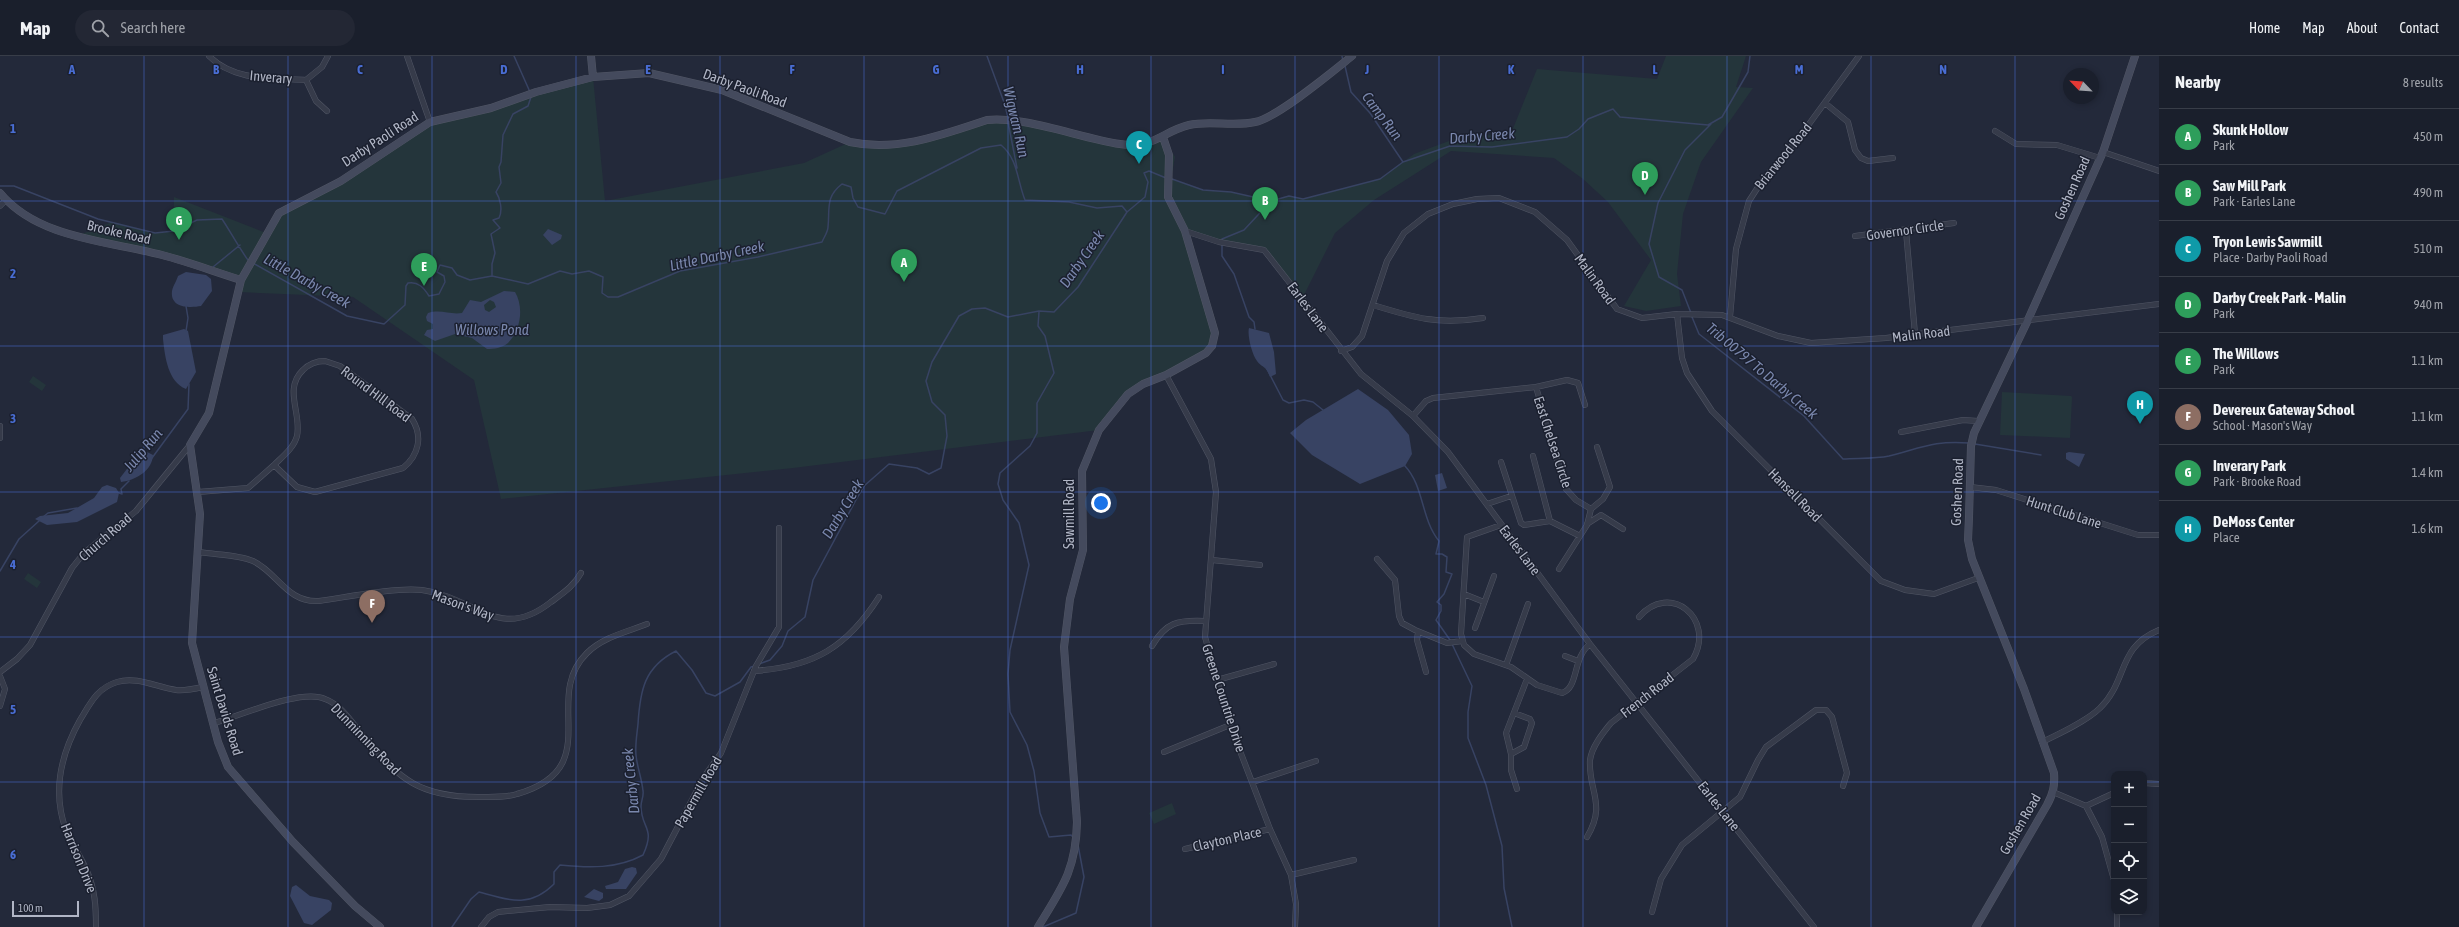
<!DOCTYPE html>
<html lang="en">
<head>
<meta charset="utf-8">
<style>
  :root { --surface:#1a1f2c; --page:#232734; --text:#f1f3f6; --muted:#9fa2a9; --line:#383d48; --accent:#88a0f5 }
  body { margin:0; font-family:"Asap Condensed",sans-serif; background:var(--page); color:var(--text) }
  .controls { position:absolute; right:12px; bottom:12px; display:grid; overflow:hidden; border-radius:8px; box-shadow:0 2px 6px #0003 }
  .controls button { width:36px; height:36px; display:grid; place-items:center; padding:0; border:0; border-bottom:1px solid var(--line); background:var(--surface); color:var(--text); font:20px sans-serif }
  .compass { position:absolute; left:2063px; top:12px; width:36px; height:36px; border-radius:50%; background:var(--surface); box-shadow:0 2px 6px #0003; rotate:295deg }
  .scale { position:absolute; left:12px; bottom:10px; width:67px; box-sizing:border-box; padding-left:4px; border:2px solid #b1b6c6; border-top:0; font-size:11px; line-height:14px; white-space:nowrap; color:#b1b6c6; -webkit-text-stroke:3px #1b202f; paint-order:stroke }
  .you { position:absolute; left:1101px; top:447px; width:14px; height:14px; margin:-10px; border:3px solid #fff; border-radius:50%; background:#1a73e8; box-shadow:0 0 0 6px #1a73e833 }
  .badge { display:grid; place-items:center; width:26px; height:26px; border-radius:50%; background:var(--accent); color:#fff; font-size:13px; font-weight:700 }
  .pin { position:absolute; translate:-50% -33px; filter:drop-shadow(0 1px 2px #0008) }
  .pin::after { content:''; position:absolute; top:21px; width:14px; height:12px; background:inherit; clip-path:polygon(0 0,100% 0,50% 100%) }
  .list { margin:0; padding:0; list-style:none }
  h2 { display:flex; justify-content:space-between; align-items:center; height:52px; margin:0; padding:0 16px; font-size:17px }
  h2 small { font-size:13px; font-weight:400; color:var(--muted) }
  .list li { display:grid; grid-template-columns:26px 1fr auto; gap:12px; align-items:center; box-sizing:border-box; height:56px; padding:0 16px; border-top:1px solid var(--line) }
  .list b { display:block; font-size:15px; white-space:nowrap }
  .list p { margin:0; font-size:13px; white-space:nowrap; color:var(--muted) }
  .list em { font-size:13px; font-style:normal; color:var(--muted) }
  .icon { flex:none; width:22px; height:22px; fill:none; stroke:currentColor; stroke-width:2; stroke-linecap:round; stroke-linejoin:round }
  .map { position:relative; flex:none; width:2159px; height:871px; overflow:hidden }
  header { display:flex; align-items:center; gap:24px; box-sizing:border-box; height:56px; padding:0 20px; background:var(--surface); border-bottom:1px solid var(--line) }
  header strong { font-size:19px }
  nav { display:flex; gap:22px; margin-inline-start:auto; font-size:14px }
  .search { width:280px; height:36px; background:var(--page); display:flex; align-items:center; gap:10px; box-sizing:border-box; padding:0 14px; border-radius:22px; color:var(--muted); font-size:15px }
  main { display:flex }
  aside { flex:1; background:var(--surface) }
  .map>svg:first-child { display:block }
  .green { fill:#24353b }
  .water { fill:#384363; fill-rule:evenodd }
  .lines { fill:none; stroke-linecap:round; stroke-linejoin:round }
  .stream { stroke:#384363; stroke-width:1.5 }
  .street-casing { stroke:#515665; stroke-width:6 }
  .secondary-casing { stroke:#515665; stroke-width:8 }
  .street { stroke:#363b4a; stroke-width:5 }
  .secondary { stroke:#444a5d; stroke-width:7 }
  .grid { fill:none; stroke:#496dd3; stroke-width:1; stroke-opacity:0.55 }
  .labels { text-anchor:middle; stroke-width:3; stroke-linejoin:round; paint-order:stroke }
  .street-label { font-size:14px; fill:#b1b6c6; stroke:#1b202f }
  .water-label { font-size:15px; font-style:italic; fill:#7a87ad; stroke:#1b202f }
  .grid-label { font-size:13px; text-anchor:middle; font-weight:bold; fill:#496dd3; stroke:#1b202f; stroke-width:3; stroke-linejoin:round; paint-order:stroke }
</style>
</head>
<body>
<header>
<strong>Map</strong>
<div class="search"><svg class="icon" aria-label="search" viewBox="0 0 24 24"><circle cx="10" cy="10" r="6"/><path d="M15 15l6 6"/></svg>Search here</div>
<nav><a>Home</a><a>Map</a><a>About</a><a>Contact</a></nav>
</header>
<main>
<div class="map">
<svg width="2159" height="871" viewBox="0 0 2159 871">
  <rect width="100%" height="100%" fill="#23293a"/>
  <path class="green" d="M 1666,0 L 1746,0 L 1736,31 L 1753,32 L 1701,106 L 1683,158 L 1677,218 L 1681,250 L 1646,255 L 1624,250 L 1651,204 L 1608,146 L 1583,123 L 1554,102 L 1451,95 L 1374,144 L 1335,177 L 1302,243 L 1264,194 L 1242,191 L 1185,175 L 1215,277 L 1212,290 L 1128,338 L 1099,374 L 793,412 L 501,443 L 474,324 L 353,241 L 238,236 L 241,225 L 163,199 L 77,180 L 112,166 L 155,177 L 174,175 L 174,141 L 266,177 L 279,157 L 310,141 L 430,66 L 593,21 L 605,145 L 804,107 L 850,86 L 889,89 L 996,63 L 1132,89 L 1163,81 L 1175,101 L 1171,123 L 1203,134 L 1231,136 L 1271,145 L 1289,140 L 1303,143 L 1380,123 L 1414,98 L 1457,82 L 1485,79 L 1510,80 L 1537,13 L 1657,23 Z
    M 33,320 L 46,329 L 42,335 L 29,326 Z
    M 2002,336 L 2071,340 L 2072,341 L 2070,382 L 2000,379 Z
    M 28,517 L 41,526 L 37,532 L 24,523 Z
    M 1172,747 L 1176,758 L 1154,768 L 1149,757 Z"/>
  <path class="water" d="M 548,173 L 562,179 L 561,183 L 552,189 L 543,179 Z
    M 186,216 L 206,219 L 211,223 L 212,235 L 201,250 C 189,252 170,252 172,235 C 173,230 177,224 178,220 Z
    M 504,235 L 515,236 C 524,251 521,274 508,287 C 502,292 494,293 487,293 L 472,282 L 455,278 L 435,285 L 424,279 L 427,274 L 433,273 L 433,268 L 427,265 L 426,261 L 428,257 C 441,253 450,259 462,257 L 470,244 L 481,246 ZM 490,244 L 494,246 L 496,251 L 489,256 L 485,254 L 484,249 Z
    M 1249,272 L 1269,277 L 1274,296 L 1276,318 L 1270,321 C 1266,309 1262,312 1257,305 C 1252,299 1247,279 1249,272 Z
    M 184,273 L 188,275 L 196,316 L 186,333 C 168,326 165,301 163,283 L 163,279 Z
    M 1358,333 L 1388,354 L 1409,379 L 1412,398 L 1405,410 L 1360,428 L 1312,399 L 1290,377 L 1306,364 Z
    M 147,396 L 153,399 C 152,415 136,424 121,426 L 120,422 L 130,409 Z
    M 2069,396 L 2085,398 L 2079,411 L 2066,403 L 2066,397 Z
    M 1442,417 L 1447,432 L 1438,435 L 1435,419 Z
    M 107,429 L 116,432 L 119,437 L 117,446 L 77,466 L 47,469 L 35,463 L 40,460 L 68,457 L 94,442 L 102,431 Z
    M 632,811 L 636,812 L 637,817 L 626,833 L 606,833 L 605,830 L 618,826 L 625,813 Z
    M 296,829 L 310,840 L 329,844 L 332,847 L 331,854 L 312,869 L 304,867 L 290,840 L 292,831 Z
    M 594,833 L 603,837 L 603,842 L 599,845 L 584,841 Z"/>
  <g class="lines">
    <path class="stream" d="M 514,0 L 530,36
      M 987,0 L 1005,49 L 1008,62
      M 1342,0 L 1343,5
      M 1345,10 L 1351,36 L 1370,57 L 1403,106
      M 1008,66 L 1017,112
      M 1172,123 L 1203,134 L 1231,136 L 1271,145 L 1289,140 L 1303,143 L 1380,123 L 1403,106 L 1450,90 L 1492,91 L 1567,81 L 1579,73 L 1588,63 L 1613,53 L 1620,61 L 1708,69 L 1722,61 L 1748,16 L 1750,0
      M 0,130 L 14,130 L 98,163 L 155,177 L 174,175 L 197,164 L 222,163 C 227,170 245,202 249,205
      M 253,207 L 347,260 L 384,268 L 405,249 L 406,230 L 408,227 C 418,225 424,232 429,240 L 439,238 L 445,226 L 444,220 L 437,216 L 440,209 L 452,212 L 457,219 L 470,224 L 492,220 L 528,228 L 560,215 L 572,218 L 589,215 L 603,221 L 602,237 L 608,241 L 618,241 L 680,215 L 758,201 L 822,186 C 824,181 828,176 828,171 C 830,153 825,141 842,128 L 851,131 L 853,142 L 858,151 L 885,158 L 897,135 L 981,92 L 1001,89 C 1018,103 1017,124 1025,144 L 1069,146 L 1097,152 L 1122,150 L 1127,156
      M 213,211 L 240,189
      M 492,220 L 492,208 L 495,197 L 491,178 L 500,172 L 493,164 L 499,162 C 503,154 500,142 496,136 L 501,127 L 499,111 L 501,106 L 503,79 L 513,58 L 528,50 L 531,41
      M 186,250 L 188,262 L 186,275
      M 1039,256 L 1038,270 L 1045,280 L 1054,317 L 1037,347 L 1037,377 L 1030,390 L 1000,417 L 998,428 L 1003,444 L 1019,467 L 1029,509 L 1010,594 L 1008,618 L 1010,656 L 1027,689 L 1034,715 L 1040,757 L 1049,781 L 1071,779 L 1074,782
      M 1691,257 L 1682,234 L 1659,221 L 1649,188 L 1658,147 L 1685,94 L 1711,68
      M 1692,261 L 1699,278 L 1804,360 L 1843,403 C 1857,402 1875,403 1889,400 C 1921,392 1935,384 1969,387
      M 1255,273 L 1254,266 L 1249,261 L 1234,218 L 1222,200 L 1222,183 L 1244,174 L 1271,145
      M 1266,311 L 1283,344 L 1289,347 L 1304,344 L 1313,346 L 1323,354
      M 1975,388 L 2041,399
      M 152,402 L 188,353 L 189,328
      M 1405,410 C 1424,430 1421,463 1439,485 L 1436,498 L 1442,498 L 1447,501 L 1446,516 L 1452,518 L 1444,538 L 1437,546 L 1441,549 L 1441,555 L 1436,564 L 1450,584
      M 116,436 L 122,438 L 121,433 L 129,425
      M 43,461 L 48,457 L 77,452
      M 0,515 L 19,483 L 39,465
      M 1452,588 L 1472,630 L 1468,656 L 1468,682 L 1486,729 L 1502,790 L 1504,832 L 1512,871
      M 759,608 L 770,604 L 782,590 L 788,575 L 805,561 L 813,524 L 857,442 L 864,430 L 889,408 L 917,412 L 929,418 L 941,412 L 947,380 L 945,359 L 932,346 L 926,325 L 932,306 L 959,260 L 972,253 L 985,252 L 1008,261 L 1039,255 L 1054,256 L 1078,231 L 1127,156 L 1145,141 L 1148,126 L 1144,117 L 1149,115 L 1166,122
      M 452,871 L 471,843 L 479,836 C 508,844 529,853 554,828 L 554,816 L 560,809 C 589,812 617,813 643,799 C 656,771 641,773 641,750 C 641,745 644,740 643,735 C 642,723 637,711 636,699 C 635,689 637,678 638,668 C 640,635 644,611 676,595 L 692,614 L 706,637 L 715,640 L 740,626 L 751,611 L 754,610
      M 1043,871 L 1076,857 L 1084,821 L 1078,789"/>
    <defs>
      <path id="street" d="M 209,0 C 233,25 272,22 306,24 L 322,11 L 328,0
        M 407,0 L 430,66
        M 306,24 L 316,45 L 327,55
        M 1825,47 L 1848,66 L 1855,94 L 1861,102 L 1868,105 L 1893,102
        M 1995,75 L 2016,88 L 2057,89 L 2100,102
        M 2103,96 L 2159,115
        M 0,150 L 6,144
        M 1185,175 L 1219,186 L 1264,194 L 1361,318 L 1413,360 L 1448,396 L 1590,588 L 1814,871
        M 1906,175 L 1915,278
        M 1855,180 L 1954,167
        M 1373,249 C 1415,262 1438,269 1483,262
        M 1677,258 L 1682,302 L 1687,317 L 1712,355 L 1881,525 L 1905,534 L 1934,538 L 1978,522
        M 1730,261 L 1736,193 L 1749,145 L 1762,125 L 1801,79 L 1859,0
        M 1341,295 L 1352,291 L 1362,280 L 1387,205 L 1404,177 L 1428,158 L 1453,148 L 1477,143 L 1499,142 L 1535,156 L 1567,184 L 1617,253 L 1642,262 L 1677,258 L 1722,259 L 1778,280 L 1811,287 L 1886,282 L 2159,248
        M 325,305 L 340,310 L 412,363 C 423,380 419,399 403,412 L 315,436 L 297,431 L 274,409 C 282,401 294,392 297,380 C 302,358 283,333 303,314 C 309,308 316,305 325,305 Z
        M 1166,319 L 1211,403 L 1216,436 L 1205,581 L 1230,669 L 1270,773 L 1291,819 L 1296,848 L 1295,871
        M 1536,331 L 1566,433 L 1576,444 L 1591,453
        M 1413,360 L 1426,345 L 1433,342 L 1536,331 L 1567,324 L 1578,327 L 1585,349
        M 0,370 L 0,382
        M 1901,376 L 1963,364 L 1978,365
        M 1533,400 L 1550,465
        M 1501,406 L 1521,467 L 1524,469 L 1550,465 L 1580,480
        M 1970,431 L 1996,434 L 2138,479 L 2159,479
        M 198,436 L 248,432 L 274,409
        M 1487,448 L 1511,440
        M 1587,468 L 1601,459 L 1623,473
        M 1501,469 L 1467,481 L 1461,578 L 1464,589 L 1474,598 L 1511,611 L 1537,629 L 1562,637 C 1579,632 1572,602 1590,588
        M 199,496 C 216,499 237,498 253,505 C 278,517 287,547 319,545 C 348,541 395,531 422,534 C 475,541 499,587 551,546 C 563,537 574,530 581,517
        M 1377,503 L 1395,524 L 1399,560 L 1402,567 L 1415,574 L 1447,587 L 1462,585
        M 1212,504 L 1260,509
        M 1559,513 L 1587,469 L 1591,453 L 1603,443 L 1610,431 L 1597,391
        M 1464,538 L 1484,546
        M 1475,572 L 1494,520
        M 1418,576 L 1417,584 L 1426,616
        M 1152,590 C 1166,566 1178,564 1204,565
        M 1565,600 L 1578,605
        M 1506,609 L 1528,548
        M 754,615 C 814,611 847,591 879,541
        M 0,616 L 17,603 L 30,589 L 72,512 L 84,497 L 136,455 L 190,389
        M 0,620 L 5,633 L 0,650
        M 1217,624 L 1274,608
        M 214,667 C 240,660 301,632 325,643 C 342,649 353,668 364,681 C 400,724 420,741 478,741 C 491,741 505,742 517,738 C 608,712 540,643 587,597 C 603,581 627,576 647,568
        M 2042,686 C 2059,678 2087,665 2100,652 C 2128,625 2117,591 2159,574
        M 1164,696 L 1230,669
        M 1511,698 L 1524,691 L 1532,667 L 1530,663 L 1514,657
        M 1253,726 L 1316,705
        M 2144,727 L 2159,728
        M 1517,733 L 1511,714 L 1511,698 L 1506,677 L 1527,623
        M 2053,736 L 2086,750 L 2102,781 L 2114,824
        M 2086,750 L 2114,737
        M 1587,781 C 1607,748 1588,735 1590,704 C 1592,690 1603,677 1611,667 L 1693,603 C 1716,563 1670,525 1639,561
        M 1185,793 L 1270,773
        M 1291,819 L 1354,804
        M 1652,856 L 1661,823 L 1682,789 L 1740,741 L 1758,704 L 1766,691 L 1816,654 L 1826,654 L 1832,661 L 1847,717 L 1843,730
        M 2117,856 L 2117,871
        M 96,871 C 96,851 95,833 87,815 C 81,801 72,788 66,774 C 52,736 61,698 80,664 C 90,648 97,632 117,626 C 137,620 156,631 176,634 C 185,635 194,633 203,631
        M 481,871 L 489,861 L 498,856 L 550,851 L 587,852 L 610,849 L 629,840 L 661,803 L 704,721 L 721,697 L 756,610 L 779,571 L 779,472"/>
      <path id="secondary" d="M 591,0 L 593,21
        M 0,137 C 38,183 109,185 162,199 C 189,206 215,216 241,224
        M 380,871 L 355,850 L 293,786 L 228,711 L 218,686 L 192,587 L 200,458 L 190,389 L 209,357 L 241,224 L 279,157 L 341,125 L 430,66 L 491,52 L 536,36 L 593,21 L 649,17 L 722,34 L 850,86 C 897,96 942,79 987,64 C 1025,60 1080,82 1120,88 C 1154,93 1161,76 1189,69 C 1210,64 1233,71 1255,66 C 1277,62 1332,16 1352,0
        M 1038,871 C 1062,832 1076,814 1077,766 L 1064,591 L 1070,543 L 1083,494 L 1082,415 L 1099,374 L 1128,338 L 1143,328 L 1166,319 L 1206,297 L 1212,290 L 1215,277 L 1185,175 L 1168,141 L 1169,99 L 1163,81
        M 1976,871 L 2047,749 C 2053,738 2055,730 2054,717 L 2024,633 L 1972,503 L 1968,484 L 1969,461 L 1971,390 L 1974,377 L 2027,266 L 2103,96 L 2135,0"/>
    </defs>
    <use href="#street" class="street-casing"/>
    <use href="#secondary" class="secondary-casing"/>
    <use href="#street" class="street"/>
    <use href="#secondary" class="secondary"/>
  </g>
  <path class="grid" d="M 144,0 L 144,871M 288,0 L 288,871M 432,0 L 432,871M 576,0 L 576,871M 720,0 L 720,871M 864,0 L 864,871M 1008,0 L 1008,871M 1151,0 L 1151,871M 1295,0 L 1295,871M 1439,0 L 1439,871M 1583,0 L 1583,871M 1727,0 L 1727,871M 1871,0 L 1871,871M 2015,0 L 2015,871M 0,145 L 2159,145M 0,290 L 2159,290M 0,436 L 2159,436M 0,581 L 2159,581M 0,726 L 2114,726M 2144,726 L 2159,726"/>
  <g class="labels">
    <g class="street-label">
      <text transform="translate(271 21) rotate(5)" y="5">Inverary</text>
      <text transform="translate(745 32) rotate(20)" y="5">Darby Paoli Road</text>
      <text transform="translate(380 83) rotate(-33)" y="5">Darby Paoli Road</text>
      <text transform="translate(1783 100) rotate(-51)" y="5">Briarwood Road</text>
      <text transform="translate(2072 132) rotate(-66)" y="5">Goshen Road</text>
      <text transform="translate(1905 174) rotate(-8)" y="5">Governor Circle</text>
      <text transform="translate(119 176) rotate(13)" y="5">Brooke Road</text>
      <text transform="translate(1595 223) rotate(54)" y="5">Malin Road</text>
      <text transform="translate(1308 251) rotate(53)" y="5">Earles Lane</text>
      <text transform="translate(1921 278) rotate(-7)" y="5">Malin Road</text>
      <text transform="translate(376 338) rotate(37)" y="5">Round Hill Road</text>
      <text transform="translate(1553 386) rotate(72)" y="5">East Chelsea Circle</text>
      <text transform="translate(1957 436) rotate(-88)" y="5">Goshen Road</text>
      <text transform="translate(1795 439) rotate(45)" y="5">Hansell Road</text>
      <text transform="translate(2064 456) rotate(18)" y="5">Hunt Club Lane</text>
      <text transform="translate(1069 458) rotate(-90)" y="5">Sawmill Road</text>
      <text transform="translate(105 481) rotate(-41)" y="5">Church Road</text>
      <text transform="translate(1520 494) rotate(53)" y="5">Earles Lane</text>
      <text transform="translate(463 549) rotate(20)" y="5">Mason's Way</text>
      <text transform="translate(1647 639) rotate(-38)" y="5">French Road</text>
      <text transform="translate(1224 642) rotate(72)" y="5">Greene Countrie Drive</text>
      <text transform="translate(225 655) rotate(73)" y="5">Saint Davids Road</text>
      <text transform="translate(366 683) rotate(46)" y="5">Dunminning Road</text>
      <text transform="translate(698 736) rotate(-60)" y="5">Papermill Road</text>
      <text transform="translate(1719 750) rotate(52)" y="5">Earles Lane</text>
      <text transform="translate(2020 768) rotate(-60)" y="5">Goshen Road</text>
      <text transform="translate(1227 783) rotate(-13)" y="5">Clayton Place</text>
      <text transform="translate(79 802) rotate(68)" y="5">Harrison Drive</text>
    </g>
    <g class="water-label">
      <text transform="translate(1382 60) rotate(53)" y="5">Camp Run</text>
      <text transform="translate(1016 66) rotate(77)" y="5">Wigwam Run</text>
      <text transform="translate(1482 80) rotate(-5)" y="5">Darby Creek</text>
      <text transform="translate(717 200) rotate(-12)" y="5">Little Darby Creek</text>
      <text transform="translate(1082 203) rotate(-55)" y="5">Darby Creek</text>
      <text transform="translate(307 225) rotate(29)" y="5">Little Darby Creek</text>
      <text x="492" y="279">Willows Pond</text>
      <text transform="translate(1762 315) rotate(40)" y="5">Trib 00797 To Darby Creek</text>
      <text transform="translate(143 394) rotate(-50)" y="5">Julip Run</text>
      <text transform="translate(843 453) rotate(-59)" y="5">Darby Creek</text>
      <text transform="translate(631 725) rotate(-96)" y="5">Darby Creek</text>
    </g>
  </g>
  <g class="grid-label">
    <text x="72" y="18">A</text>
    <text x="216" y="18">B</text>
    <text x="360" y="18">C</text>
    <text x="504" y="18">D</text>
    <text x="648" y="18">E</text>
    <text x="792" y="18">F</text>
    <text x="936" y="18">G</text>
    <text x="1080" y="18">H</text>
    <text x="1223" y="18">I</text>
    <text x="1367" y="18">J</text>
    <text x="1511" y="18">K</text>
    <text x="1655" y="18">L</text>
    <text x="1799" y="18">M</text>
    <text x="1943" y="18">N</text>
    <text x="13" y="77">1</text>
    <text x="13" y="222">2</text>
    <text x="13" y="367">3</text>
    <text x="13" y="513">4</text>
    <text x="13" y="658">5</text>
    <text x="13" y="803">6</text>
  </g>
</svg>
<div class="controls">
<button>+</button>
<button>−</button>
<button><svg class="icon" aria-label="locate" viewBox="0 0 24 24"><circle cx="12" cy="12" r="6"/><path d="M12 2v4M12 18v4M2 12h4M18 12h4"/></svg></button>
<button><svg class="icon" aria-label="layers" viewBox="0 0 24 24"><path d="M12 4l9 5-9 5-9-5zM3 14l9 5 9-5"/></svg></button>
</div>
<svg class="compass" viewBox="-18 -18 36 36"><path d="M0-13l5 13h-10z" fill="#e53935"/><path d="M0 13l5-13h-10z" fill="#9fa2a9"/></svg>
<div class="scale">100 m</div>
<div class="you"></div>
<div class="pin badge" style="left:904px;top:226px;background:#2e9e5b">A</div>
<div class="pin badge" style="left:1265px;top:164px;background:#2e9e5b">B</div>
<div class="pin badge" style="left:1139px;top:108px;background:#0f9aa8">C</div>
<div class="pin badge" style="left:1645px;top:139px;background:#2e9e5b">D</div>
<div class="pin badge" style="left:424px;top:230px;background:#2e9e5b">E</div>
<div class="pin badge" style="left:372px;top:567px;background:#8d6e63">F</div>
<div class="pin badge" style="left:179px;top:184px;background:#2e9e5b">G</div>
<div class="pin badge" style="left:2140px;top:368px;background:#0f9aa8">H</div>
</div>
<aside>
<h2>Nearby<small>8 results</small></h2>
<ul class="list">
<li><span class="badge" style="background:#2e9e5b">A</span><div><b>Skunk Hollow</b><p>Park</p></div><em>450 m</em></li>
<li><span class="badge" style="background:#2e9e5b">B</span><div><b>Saw Mill Park</b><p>Park · Earles Lane</p></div><em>490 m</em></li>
<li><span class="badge" style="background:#0f9aa8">C</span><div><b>Tryon Lewis Sawmill</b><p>Place · Darby Paoli Road</p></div><em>510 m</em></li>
<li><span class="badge" style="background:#2e9e5b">D</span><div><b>Darby Creek Park - Malin</b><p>Park</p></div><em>940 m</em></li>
<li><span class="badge" style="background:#2e9e5b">E</span><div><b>The Willows</b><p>Park</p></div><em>1.1 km</em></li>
<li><span class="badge" style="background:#8d6e63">F</span><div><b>Devereux Gateway School</b><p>School · Mason's Way</p></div><em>1.1 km</em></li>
<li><span class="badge" style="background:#2e9e5b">G</span><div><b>Inverary Park</b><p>Park · Brooke Road</p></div><em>1.4 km</em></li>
<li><span class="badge" style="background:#0f9aa8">H</span><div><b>DeMoss Center</b><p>Place</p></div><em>1.6 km</em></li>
</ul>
</aside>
</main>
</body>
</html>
